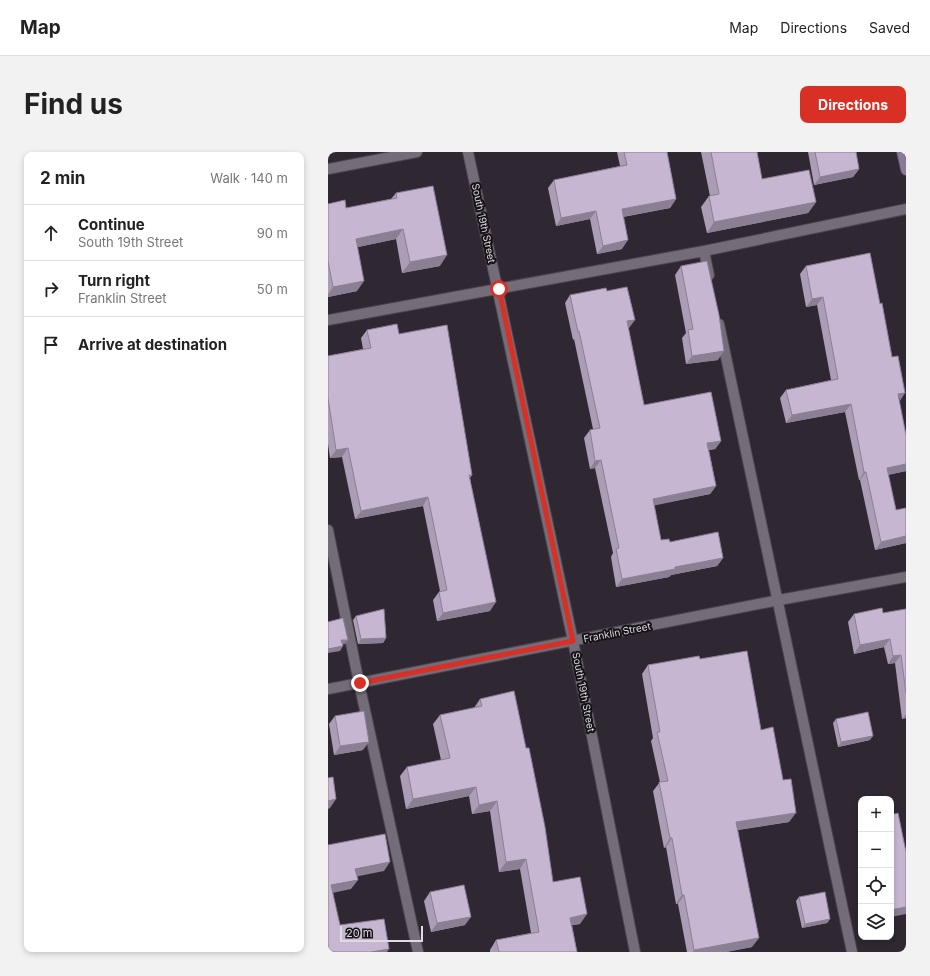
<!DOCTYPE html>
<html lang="en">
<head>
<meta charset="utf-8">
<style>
  :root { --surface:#fff; --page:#f2f2f2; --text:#222; --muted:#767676; --line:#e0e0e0; --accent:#d93025 }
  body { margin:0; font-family:Inter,sans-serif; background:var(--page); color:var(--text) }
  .controls { position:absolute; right:12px; bottom:12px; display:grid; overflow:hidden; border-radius:8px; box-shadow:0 2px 6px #0003 }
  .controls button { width:36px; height:36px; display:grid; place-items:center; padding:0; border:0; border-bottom:1px solid var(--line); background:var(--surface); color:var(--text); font:20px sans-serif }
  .scale { position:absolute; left:12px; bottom:10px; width:83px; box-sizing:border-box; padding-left:4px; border:2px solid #dfdae1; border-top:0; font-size:11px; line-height:14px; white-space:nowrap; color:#dfdae1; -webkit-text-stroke:3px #151217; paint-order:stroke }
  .stop { position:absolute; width:12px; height:12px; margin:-9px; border:3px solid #d93025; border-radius:50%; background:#fff }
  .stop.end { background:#d93025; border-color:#fff; box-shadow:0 1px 4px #0008 }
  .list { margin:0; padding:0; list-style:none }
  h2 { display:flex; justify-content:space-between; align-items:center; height:52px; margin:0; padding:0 16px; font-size:17px }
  h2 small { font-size:13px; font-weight:400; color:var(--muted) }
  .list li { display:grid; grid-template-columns:26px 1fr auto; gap:12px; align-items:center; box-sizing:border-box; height:56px; padding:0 16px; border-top:1px solid var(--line) }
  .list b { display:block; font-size:15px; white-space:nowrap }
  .list p { margin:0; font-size:13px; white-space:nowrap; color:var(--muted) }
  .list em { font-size:13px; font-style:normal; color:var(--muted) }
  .icon { flex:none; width:22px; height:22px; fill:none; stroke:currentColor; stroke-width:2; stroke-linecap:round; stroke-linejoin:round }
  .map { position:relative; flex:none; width:578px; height:800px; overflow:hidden; border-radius:8px }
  header { display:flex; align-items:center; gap:24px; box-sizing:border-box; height:56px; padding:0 20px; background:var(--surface); border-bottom:1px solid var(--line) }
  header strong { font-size:19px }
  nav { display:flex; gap:22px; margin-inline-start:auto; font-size:14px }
  .intro { display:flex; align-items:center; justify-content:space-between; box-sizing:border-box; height:96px; padding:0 24px }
  h1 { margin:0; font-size:28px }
  .button { padding:10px 18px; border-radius:8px; background:var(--accent); color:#fff; font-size:14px; font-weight:700 }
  main { display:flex; gap:24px; padding:0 24px }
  aside { flex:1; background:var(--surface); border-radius:8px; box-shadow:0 2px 6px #0003 }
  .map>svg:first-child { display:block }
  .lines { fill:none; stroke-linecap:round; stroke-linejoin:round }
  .lane-casing { stroke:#4b454e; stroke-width:12 }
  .street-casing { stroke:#4b454e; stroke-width:12 }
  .secondary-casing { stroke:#4b454e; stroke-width:12 }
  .lane { stroke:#746c79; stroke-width:10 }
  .street { stroke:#746c79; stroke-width:10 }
  .secondary { stroke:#8b7a96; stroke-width:10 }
  .wall { fill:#ab9db5 }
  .shaded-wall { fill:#8b7f93 }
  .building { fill:#c7b6d2; stroke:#8b7f93 }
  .route { stroke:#d93025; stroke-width:5 }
  .labels { text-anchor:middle; stroke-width:4; stroke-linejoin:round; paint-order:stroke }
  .street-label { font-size:10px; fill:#dfdae1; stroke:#151217 }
</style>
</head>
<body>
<header>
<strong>Map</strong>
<nav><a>Map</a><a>Directions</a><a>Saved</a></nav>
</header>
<div class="intro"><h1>Find us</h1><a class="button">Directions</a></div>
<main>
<aside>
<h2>2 min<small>Walk · 140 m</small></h2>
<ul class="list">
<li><svg class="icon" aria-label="ahead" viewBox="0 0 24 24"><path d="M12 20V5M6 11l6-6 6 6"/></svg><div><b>Continue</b><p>South 19th Street</p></div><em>90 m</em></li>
<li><svg class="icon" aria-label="right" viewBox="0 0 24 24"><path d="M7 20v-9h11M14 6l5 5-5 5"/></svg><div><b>Turn right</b><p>Franklin Street</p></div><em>50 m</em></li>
<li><svg class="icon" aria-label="arrive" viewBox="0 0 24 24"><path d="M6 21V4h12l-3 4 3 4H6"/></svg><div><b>Arrive at destination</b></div></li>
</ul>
</aside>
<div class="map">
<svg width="578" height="800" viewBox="0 0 578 800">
  <rect width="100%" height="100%" fill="#2f2833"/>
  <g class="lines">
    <defs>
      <path id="lane" d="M 376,99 L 381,123
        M 0,168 L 376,99 L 578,57
        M 391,172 L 524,800
        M 0,378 L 31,531 L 90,800"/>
      <path id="street" d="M 140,0 L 245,489 L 307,800
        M 0,17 L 89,0
        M 0,537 L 451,448 L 578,425"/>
      <path id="secondary" d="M 574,0 L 578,18"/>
    </defs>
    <use href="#lane" class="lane-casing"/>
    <use href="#street" class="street-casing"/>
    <use href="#secondary" class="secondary-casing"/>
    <use href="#lane" class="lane"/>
    <use href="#street" class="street"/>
    <use href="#secondary" class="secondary"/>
  </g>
  <path class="wall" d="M 289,0 L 339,0 L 348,47 L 342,56 L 295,65 L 294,97 L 269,102 L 262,67 L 228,74 L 220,36 L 226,28 L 292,14 Z
    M 373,0 L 429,0 L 434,27 L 488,50 L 480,61 L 379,81 L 373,55 L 381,44 L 382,44 Z
    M 480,0 L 528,0 L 531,17 L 525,25 L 486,33 Z
    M 68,41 L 112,114 L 74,121 L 68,87 L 30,95 L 29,139 L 0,145 L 0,52 L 18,56 L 63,47 Z
    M 353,114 L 390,208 L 358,212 L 354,186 L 358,181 L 347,123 Z
    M 478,114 L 571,249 L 578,283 L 578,319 L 560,323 L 568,358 L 578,356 L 578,391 L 547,398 L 532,328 L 531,328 L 517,260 L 458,271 L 452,246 L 458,238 L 503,228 L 489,153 L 478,155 L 472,122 Z
    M 279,139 L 301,176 L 300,176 L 316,253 L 393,289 L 387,297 L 381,298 L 388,334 L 382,342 L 326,353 L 333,388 L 342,390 L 395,406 L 389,414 L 343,423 L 341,425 L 288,435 L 283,405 L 285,401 L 267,316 L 262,317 L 256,286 L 262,278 L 265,277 L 246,187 L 245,188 L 237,151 L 242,143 Z
    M 39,178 L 71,182 L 144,323 L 142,326 L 162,459 L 109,469 L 105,448 L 111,440 L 112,439 L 95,354 L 27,367 L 14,305 L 2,306 L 0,292 L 0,204 L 35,197 L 33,186 Z
    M 578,457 L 578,566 L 574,567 L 567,511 L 560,512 L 556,495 L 526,502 L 520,470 L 526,462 L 555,461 Z
    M 28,464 L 58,486 L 55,491 L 30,492 L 25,468 Z
    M 372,507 L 433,578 L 461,670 L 410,678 L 424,795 L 398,800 L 359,800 L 350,752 L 348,752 L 338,695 L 336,696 L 325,639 L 332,630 L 323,589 L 325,586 L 314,522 L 320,513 Z
    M 152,547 L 225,730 L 252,772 L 244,773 L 249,800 L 162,800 L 162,798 L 168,788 L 203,781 L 192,717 L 171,720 L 162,659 L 144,662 L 141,644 L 78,657 L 72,624 L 79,615 L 113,608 L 105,572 L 112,563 L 146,556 Z
    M 7,564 L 35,598 L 6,603 L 1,572 Z
    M 508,567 L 542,588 L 510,595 L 505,571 Z
    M 102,740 L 137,773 L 103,780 L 96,749 Z
    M 471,745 L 502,767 L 499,771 L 474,776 L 468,749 Z"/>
  <path class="shaded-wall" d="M 531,17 L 525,25 L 486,33 L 492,25 Z
    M 348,47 L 342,56 L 288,66 L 294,57 Z
    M 488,50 L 480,61 L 379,81 L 386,70 Z
    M 268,59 L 262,67 L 228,74 L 233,66 Z
    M 75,77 L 68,87 L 21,97 L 28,87 Z
    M 300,88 L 294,97 L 269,102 L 275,94 Z
    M 119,103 L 112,114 L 74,121 L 82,110 Z
    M 36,129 L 29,139 L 0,145 L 0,142 L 5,135 Z
    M 495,145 L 489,153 L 478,155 L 484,147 Z
    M 307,168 L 301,176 L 293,177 L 299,169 Z
    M 396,199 L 390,208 L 358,212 L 364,204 Z
    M 577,241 L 572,249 L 570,242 Z
    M 523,252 L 517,260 L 458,271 L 464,263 Z
    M 393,289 L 387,297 L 374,299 L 379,291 Z
    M 20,296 L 14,305 L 2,306 L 8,298 Z
    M 273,308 L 267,316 L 262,317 L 267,309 Z
    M 578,312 L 578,319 L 553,324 L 559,316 Z
    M 536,320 L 538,320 L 532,328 L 531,328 Z
    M 388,334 L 382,342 L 319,355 L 325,347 Z
    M 100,345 L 95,354 L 27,367 L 33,359 Z
    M 578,384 L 578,391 L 547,398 L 553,390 Z
    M 395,406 L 389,414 L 343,423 L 341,425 L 288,435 L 294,427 L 347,415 Z
    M 168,450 L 162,459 L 109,469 L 115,461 Z
    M 58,486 L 55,491 L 30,492 L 33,487 Z
    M 562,487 L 556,495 L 526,502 L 532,493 Z
    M 13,488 L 20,488 L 17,492 L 10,493 Z
    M 15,494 L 12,499 L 0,501 L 0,497 Z
    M 573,503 L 567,511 L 560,512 L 565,504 Z
    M 578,562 L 578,566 L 574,567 Z
    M 545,584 L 542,588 L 510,595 L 513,590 Z
    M 41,590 L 35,598 L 6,603 L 12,594 Z
    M 148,635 L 141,644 L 78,657 L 85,647 Z
    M 8,647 L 2,656 L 0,657 L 0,649 Z
    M 169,649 L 162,659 L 144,662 L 151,653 Z
    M 468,661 L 461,670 L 402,679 L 408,670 Z
    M 342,686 L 344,686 L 338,695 L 336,696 Z
    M 198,707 L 192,717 L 171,720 L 178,710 Z
    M 62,710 L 56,719 L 21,726 L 27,717 Z
    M 30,728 L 23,737 L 0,742 L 3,733 Z
    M 354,743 L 356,743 L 350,752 L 348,752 Z
    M 578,755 L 578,762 L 563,765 L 563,758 Z
    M 259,762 L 252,772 L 235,775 L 242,766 Z
    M 143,765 L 137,773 L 103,780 L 109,771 Z
    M 502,767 L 499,771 L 474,776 L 477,772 Z
    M 431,786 L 424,795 L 398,800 L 365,800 L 366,798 Z
    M 61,797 L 59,800 L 43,800 Z"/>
  <path class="building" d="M 296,0 L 339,0 L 348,47 L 294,57 L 300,88 L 275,94 L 268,59 L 233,66 L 226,28 L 299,13 Z
    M 383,0 L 429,0 L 434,27 L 481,18 L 488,50 L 386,70 L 381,44 L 391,42 Z
    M 487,0 L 528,0 L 531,17 L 492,25 Z
    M 105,34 L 119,103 L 82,110 L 75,77 L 28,87 L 36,129 L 5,135 L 0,109 L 0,52 L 17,48 L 18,56 L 69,46 L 68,41 Z
    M 542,101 L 552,152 L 554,151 L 564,205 L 570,204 L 577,241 L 570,242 L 578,283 L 578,312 L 559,316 L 568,358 L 578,356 L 578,384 L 553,390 L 538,320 L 536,320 L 523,252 L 464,263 L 458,238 L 510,227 L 495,145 L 484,147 L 478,114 Z
    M 379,109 L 391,163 L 396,199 L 364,204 L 360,178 L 365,177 L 353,114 Z
    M 299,135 L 307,168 L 299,169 L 316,253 L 383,240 L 393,289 L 379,291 L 388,334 L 325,347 L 333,388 L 341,387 L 342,390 L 390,380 L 395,406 L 347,415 L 347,417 L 294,427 L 288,397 L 291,396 L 273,308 L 267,309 L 262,278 L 272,276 L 251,179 L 250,180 L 242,143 L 278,136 L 279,139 Z
    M 69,172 L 71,182 L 119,173 L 144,323 L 141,323 L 168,450 L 115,461 L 111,440 L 119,438 L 100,345 L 33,359 L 20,296 L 8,298 L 0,246 L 0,204 L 43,196 L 39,178 Z
    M 554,456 L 555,461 L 578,457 L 578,541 L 573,503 L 565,504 L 562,487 L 532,493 L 526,462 Z
    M 56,457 L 58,486 L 33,487 L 28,464 Z
    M 15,466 L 20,488 L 13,488 L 15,494 L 0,497 L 0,470 Z
    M 419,499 L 433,578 L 445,575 L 455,628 L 463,627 L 468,661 L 408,670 L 431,786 L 366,798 L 356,743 L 354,743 L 344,686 L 342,686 L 331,630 L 340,629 L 329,580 L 332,580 L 320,513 L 371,504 L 372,507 Z
    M 186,539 L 198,596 L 201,596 L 217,675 L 225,730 L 252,725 L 259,762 L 242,766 L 249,800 L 171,800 L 168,788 L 211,780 L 198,707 L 178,710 L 169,649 L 151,653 L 148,635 L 85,647 L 79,615 L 122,606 L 112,563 L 154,554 L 152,547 Z
    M 36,559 L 41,590 L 12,594 L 7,564 Z
    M 540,560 L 545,584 L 513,590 L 508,567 Z
    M 5,625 L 8,647 L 0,649 L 0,626 Z
    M 570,661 L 578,700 L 578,755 L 563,758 L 563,663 Z
    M 57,682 L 62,710 L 27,717 L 30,728 L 3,733 L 12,773 L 56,767 L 61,797 L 43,800 L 0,800 L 0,693 Z
    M 136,733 L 143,765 L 109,771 L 102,740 Z
    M 497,740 L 502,767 L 477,772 L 471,745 Z"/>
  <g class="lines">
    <path class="route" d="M 32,531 L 245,489 L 171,137"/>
  </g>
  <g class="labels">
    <g class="street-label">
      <text transform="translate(156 71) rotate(78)" y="4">South 19th Street</text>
      <text transform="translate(289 480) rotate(-11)" y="4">Franklin Street</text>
      <text transform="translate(256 540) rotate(79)" y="4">South 19th Street</text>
    </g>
  </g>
</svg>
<div class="controls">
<button>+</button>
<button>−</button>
<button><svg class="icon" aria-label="locate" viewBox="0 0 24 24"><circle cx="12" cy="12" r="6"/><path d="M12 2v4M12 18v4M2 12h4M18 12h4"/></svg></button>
<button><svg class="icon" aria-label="layers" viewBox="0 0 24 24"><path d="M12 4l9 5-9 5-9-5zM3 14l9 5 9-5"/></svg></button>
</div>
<div class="scale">20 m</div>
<div class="stop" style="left:171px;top:137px"></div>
<div class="stop end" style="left:32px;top:531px"></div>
</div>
</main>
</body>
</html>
